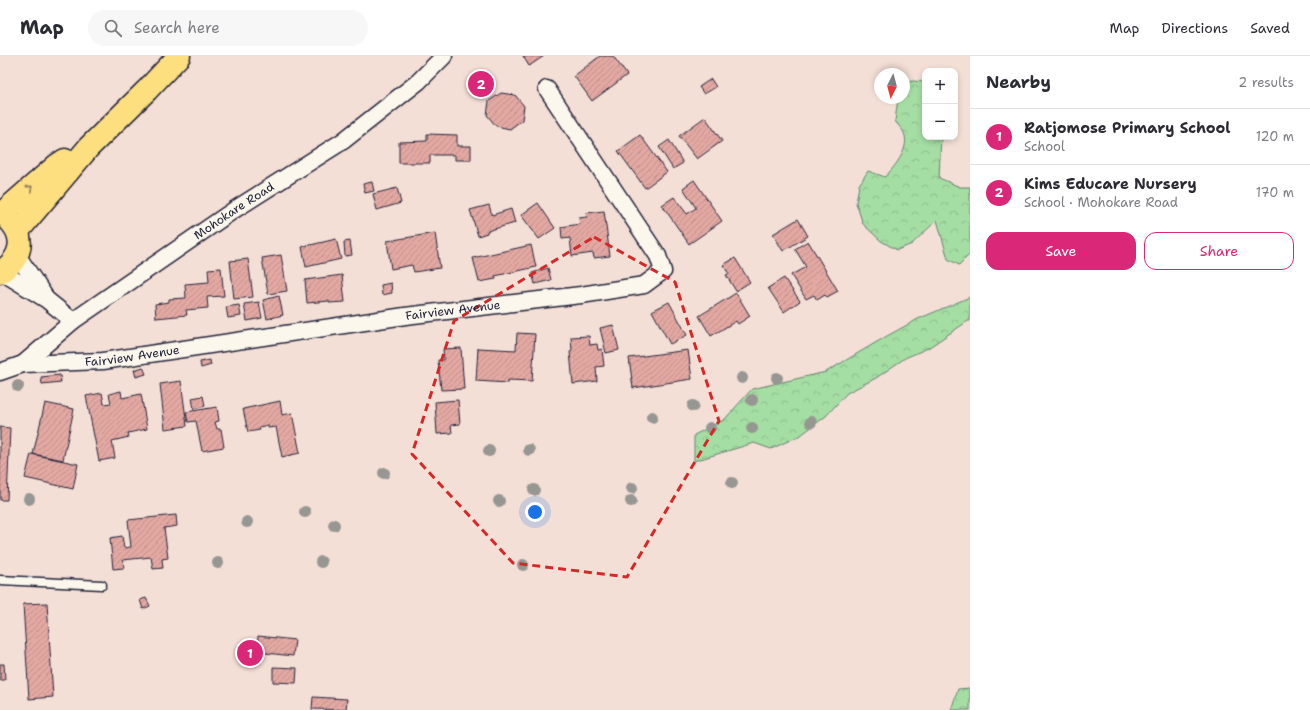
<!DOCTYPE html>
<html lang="en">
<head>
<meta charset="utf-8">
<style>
  :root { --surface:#fff; --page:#f7f7f7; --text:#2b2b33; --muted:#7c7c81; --line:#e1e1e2; --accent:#db2777 }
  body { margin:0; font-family:"Shantell Sans",sans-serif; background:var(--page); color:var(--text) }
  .controls { position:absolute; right:12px; top:12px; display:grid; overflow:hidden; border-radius:8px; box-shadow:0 2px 6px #0003 }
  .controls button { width:36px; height:36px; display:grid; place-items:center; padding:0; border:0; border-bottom:1px solid var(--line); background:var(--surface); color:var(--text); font:20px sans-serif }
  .compass { position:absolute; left:874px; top:12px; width:36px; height:36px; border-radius:50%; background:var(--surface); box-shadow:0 2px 6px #0003; rotate:186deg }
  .you { position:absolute; left:535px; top:456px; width:14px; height:14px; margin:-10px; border:3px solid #fff; border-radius:50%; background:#1a73e8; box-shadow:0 0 0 6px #1a73e833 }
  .badge { display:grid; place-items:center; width:26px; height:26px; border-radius:50%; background:var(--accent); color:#fff; font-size:13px; font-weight:700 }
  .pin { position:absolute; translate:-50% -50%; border:2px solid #fff; box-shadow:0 1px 4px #0006 }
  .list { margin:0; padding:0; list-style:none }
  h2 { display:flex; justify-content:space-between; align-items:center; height:52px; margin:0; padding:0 16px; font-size:17px }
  h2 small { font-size:13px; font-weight:400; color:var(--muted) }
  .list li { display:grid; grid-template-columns:26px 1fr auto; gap:12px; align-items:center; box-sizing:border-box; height:56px; padding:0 16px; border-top:1px solid var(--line) }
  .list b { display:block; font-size:15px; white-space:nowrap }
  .list p { margin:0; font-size:13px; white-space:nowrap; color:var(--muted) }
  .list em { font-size:13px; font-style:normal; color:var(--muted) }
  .actions { display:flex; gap:8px; padding:12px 16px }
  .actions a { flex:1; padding:9px 0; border:1px solid var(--accent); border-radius:12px; text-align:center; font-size:14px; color:var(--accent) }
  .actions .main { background:var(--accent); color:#fff }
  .icon { flex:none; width:22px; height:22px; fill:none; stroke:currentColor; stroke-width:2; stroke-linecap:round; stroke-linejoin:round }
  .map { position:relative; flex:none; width:970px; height:654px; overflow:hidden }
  header { display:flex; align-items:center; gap:24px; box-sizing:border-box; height:56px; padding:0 20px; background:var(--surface); border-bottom:1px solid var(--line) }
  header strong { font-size:19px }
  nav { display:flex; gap:22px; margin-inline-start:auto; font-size:14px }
  .search { width:280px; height:36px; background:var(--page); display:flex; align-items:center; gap:10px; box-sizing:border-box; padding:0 14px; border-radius:22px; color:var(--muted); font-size:15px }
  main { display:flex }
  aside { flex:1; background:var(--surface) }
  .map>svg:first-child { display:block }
  .forest { fill:url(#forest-crowns); stroke:#63806f }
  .building { fill:url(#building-hatch); stroke:#22223b }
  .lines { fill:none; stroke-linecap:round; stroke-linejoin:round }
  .lane-casing { stroke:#22223b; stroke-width:11 }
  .street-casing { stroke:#22223b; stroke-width:19 }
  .primary-casing { stroke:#22223b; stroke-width:25 }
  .lane { stroke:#fbf7ec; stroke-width:8 }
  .street { stroke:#fbf7ec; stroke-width:16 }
  .primary { stroke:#fddf80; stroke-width:22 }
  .tree { fill:#969692 }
  .oneway { stroke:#90805e }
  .marked { fill:none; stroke:#d62828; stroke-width:3; stroke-dasharray:8 5; stroke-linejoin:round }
  .labels { text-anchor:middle; stroke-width:3.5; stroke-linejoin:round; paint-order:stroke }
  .street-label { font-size:12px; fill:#22223b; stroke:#fbf7ec }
</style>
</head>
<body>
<header>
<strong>Map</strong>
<div class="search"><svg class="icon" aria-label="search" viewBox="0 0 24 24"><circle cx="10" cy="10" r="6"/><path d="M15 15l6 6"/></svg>Search here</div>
<nav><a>Map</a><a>Directions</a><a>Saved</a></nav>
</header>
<main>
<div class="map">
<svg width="970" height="654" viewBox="0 0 970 654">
  <defs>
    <pattern id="forest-crowns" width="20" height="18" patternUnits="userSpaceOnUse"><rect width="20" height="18" fill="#a4dea3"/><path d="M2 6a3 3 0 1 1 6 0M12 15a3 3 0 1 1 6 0" fill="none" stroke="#8dbe8d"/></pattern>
    <pattern id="building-hatch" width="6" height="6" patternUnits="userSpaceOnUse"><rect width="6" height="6" fill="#e3a8a2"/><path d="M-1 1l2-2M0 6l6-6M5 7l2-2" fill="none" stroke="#c2908c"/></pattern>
  </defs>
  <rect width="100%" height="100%" fill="#f4dfd6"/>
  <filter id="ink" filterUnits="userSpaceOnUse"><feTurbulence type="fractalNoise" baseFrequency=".025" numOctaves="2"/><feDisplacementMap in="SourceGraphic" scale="8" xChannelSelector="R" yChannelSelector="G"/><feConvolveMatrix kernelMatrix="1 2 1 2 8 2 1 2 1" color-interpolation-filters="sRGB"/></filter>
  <g filter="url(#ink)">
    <path class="forest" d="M 912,25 L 925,26 L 925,81 L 941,81 L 939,122 L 960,131 L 970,131 L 970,198 L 959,209 L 948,203 L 937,164 L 912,188 L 897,194 L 881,185 L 863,168 L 856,147 L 859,129 L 868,115 L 885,121 C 895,110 912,91 903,75 C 901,72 897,68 895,65 L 898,42 L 904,42 L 904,28 Z
      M 970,241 L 970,265 L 968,265 L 928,292 L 905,302 L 876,322 L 847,337 L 826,360 L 801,379 L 771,393 L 754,387 L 694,405 L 694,379 L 724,364 L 752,333 L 826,316 L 887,280 L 918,263 Z
      M 970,632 L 970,654 L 951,654 L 958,633 Z"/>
    <path class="building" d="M 523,0 L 544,0 L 529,10 Z
      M 600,0 L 613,0 L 627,19 L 592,45 L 574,20 Z
      M 711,23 L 716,31 L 704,38 L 699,31 Z
      M 501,37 L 515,39 L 524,50 L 522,64 L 510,73 L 496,70 L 487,59 L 489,45 Z
      M 705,61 L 722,85 L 697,103 L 679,80 Z
      M 427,78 L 457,79 L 457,90 L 471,90 L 471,104 L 455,104 L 455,99 L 430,99 L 430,107 L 399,107 L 399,86 L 427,85 Z
      M 640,79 L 667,116 L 645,132 L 618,95 Z
      M 669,84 L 683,107 L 673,113 L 659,91 Z
      M 694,124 L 722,165 L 689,188 L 662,149 L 674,141 L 687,158 L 696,152 L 683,132 Z
      M 372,126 L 374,135 L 365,137 L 363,128 Z
      M 397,132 L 401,147 L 377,154 L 373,138 Z
      M 538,147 L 555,172 L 539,183 L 521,159 Z
      M 489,149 L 492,159 L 511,153 L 515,167 L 487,175 L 487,177 L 478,180 L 470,154 Z
      M 604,155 L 610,200 L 594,202 L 593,197 L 572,200 L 570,182 L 562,183 L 561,171 L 580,168 L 579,162 L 587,161 L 586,157 Z
      M 798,163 L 808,180 L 783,195 L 773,178 Z
      M 435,177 L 440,212 L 414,216 L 412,209 L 391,213 L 387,185 Z
      M 336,183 L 341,203 L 306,211 L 302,191 Z
      M 350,185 L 352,199 L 345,200 L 344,186 Z
      M 808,185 L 838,235 L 827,241 L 825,239 L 817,244 L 814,239 L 806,243 L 791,219 L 806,211 L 795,193 Z
      M 531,189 L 536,211 L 495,220 L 496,223 L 479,226 L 473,202 Z
      M 281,199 L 287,235 L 268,238 L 262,202 Z
      M 735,202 L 750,226 L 736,235 L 726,219 L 729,218 L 723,209 Z
      M 248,203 L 253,241 L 234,243 L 230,205 Z
      M 221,212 L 224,240 L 207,241 L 208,252 L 186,254 L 187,259 L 156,262 L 155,248 L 169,246 L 169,243 L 186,242 L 185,228 L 209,226 L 208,213 Z
      M 548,212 L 551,224 L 535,228 L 532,217 Z
      M 342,219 L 345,246 L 329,247 L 329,245 L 307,247 L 305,224 Z
      M 784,222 L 800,245 L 784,256 L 768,232 Z
      M 391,227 L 392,237 L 382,239 L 381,229 Z
      M 736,237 L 750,260 L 738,268 L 736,265 L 711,280 L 699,260 Z
      M 279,240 L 283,259 L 267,263 L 263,244 Z
      M 259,246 L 262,262 L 247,265 L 244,248 Z
      M 669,246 L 687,279 L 670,288 L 652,255 Z
      M 239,249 L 241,260 L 228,262 L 226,251 Z
      M 613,269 L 619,294 L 606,297 L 600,272 Z
      M 517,277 L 535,278 L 532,325 L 508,324 L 508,327 L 476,325 L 478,292 L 516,294 Z
      M 589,280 L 590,289 L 597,288 L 598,294 L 602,293 L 604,310 L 596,311 L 597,325 L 573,328 L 570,296 L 572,295 L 571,281 Z
      M 461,292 L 464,333 L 441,334 L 438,304 L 444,304 L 443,293 Z
      M 688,294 L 692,323 L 633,332 L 629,302 Z
      M 210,304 L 211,309 L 201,312 L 200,306 Z
      M 143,311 L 146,318 L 136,321 L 134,314 Z
      M 60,319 L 61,326 L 42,328 L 41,321 Z
      M 181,325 L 187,370 L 165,373 L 160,328 Z
      M 121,335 L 122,342 L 141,338 L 147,373 L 128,377 L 129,381 L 112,385 L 115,402 L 99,405 L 86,340 L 102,337 L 104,348 L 111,347 L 109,338 Z
      M 203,340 L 205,350 L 194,353 L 192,342 Z
      M 458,344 L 460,368 L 451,369 L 452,377 L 437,378 L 435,346 Z
      M 280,345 L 282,359 L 292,357 L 300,397 L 282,401 L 276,371 L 268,372 L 268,369 L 259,371 L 260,374 L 248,376 L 243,353 Z
      M 45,347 L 74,353 L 63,404 L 33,398 Z
      M 217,351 L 219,365 L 215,366 L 217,373 L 221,373 L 224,391 L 202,395 L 196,365 L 188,366 L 186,356 Z
      M 0,371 L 10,372 L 7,444 L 0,444 Z
      M 31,398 L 78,408 L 73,433 L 25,422 Z
      M 176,459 L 177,470 L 164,472 L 168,502 L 162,503 L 163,512 L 153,513 L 151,501 L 123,504 L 124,512 L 113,513 L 110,482 L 122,480 L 124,492 L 131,491 L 128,464 Z
      M 146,542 L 150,550 L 143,553 L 140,544 Z
      M 47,547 L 53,641 L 29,643 L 23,548 Z
      M 258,580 L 295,584 L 293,600 L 257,596 Z
      M 0,608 L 4,608 L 5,624 L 0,624 Z
      M 273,611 L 297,612 L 296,627 L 273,626 Z
      M 313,641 L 347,643 L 346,654 L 312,653 Z"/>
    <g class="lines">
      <defs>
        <path id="lane" d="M 0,524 L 102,529"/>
        <g id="street">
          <path d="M 17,199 L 44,239"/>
          <path d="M 0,215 L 47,244 L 73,265"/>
          <path id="s1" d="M 23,308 L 73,265 L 234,154 L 343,85 L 418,26 L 444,0"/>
          <path id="s2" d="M 0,316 L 23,308 L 103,305 L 405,260 L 581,239 L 644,229 L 663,215 L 658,200 L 547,33"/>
        </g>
        <path id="primary" d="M 1,158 L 56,110 L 65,104
          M 18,175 L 89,91 L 147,34 L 179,0
          M 0,216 C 21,204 27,182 9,164"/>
      </defs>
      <use href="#lane" class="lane-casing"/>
      <use href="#street" class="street-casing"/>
      <use href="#primary" class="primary-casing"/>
      <use href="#lane" class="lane"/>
      <use href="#street" class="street"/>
      <use href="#primary" class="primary"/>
    </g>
    <g class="tree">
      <circle cx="742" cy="322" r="6"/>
      <circle cx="777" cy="322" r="6"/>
      <circle cx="18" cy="330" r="6"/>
      <circle cx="752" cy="344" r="6"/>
      <circle cx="693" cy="350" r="6"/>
      <circle cx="652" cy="361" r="6"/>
      <circle cx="811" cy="366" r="6"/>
      <circle cx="710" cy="372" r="6"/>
      <circle cx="752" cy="372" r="6"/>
      <circle cx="529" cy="394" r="6"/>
      <circle cx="489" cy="395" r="6"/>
      <circle cx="384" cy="417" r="6"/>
      <circle cx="732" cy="427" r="6"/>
      <circle cx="632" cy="432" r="6"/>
      <circle cx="534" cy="434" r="6"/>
      <circle cx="29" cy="443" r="6"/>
      <circle cx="499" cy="445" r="6"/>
      <circle cx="631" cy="445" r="6"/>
      <circle cx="305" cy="456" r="6"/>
      <circle cx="247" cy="466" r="6"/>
      <circle cx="334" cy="469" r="6"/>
      <circle cx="321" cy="506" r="6"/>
      <circle cx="218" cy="507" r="6"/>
      <circle cx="523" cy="509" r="6"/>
    </g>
    <defs><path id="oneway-chevron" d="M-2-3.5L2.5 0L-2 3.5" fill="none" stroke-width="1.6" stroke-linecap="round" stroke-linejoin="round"/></defs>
    <use class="oneway" href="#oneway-chevron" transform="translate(30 132) rotate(-41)"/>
  </g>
  <path class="marked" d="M 594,181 L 675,226 L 719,365 L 627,521 L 513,507 L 412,398 L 454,265 Z"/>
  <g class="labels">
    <g class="street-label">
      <text dy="4" stroke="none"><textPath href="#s1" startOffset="261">Mohokare Road</textPath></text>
      <text dy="4" stroke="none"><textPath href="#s2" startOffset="458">Fairview Avenue</textPath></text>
      <text dy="4" stroke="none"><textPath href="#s2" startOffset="134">Fairview Avenue</textPath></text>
    </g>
  </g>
</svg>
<div class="controls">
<button>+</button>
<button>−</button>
</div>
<svg class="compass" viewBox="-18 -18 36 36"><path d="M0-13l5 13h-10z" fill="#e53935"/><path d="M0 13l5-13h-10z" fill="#7c7c81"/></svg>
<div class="you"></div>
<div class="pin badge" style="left:250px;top:597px">1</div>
<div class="pin badge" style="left:481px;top:28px">2</div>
</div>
<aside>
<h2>Nearby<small>2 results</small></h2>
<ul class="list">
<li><span class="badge">1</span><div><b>Ratjomose Primary School</b><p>School</p></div><em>120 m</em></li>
<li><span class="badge">2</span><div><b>Kims Educare Nursery</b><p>School · Mohokare Road</p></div><em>170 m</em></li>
</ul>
<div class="actions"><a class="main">Save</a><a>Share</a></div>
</aside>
</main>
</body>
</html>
